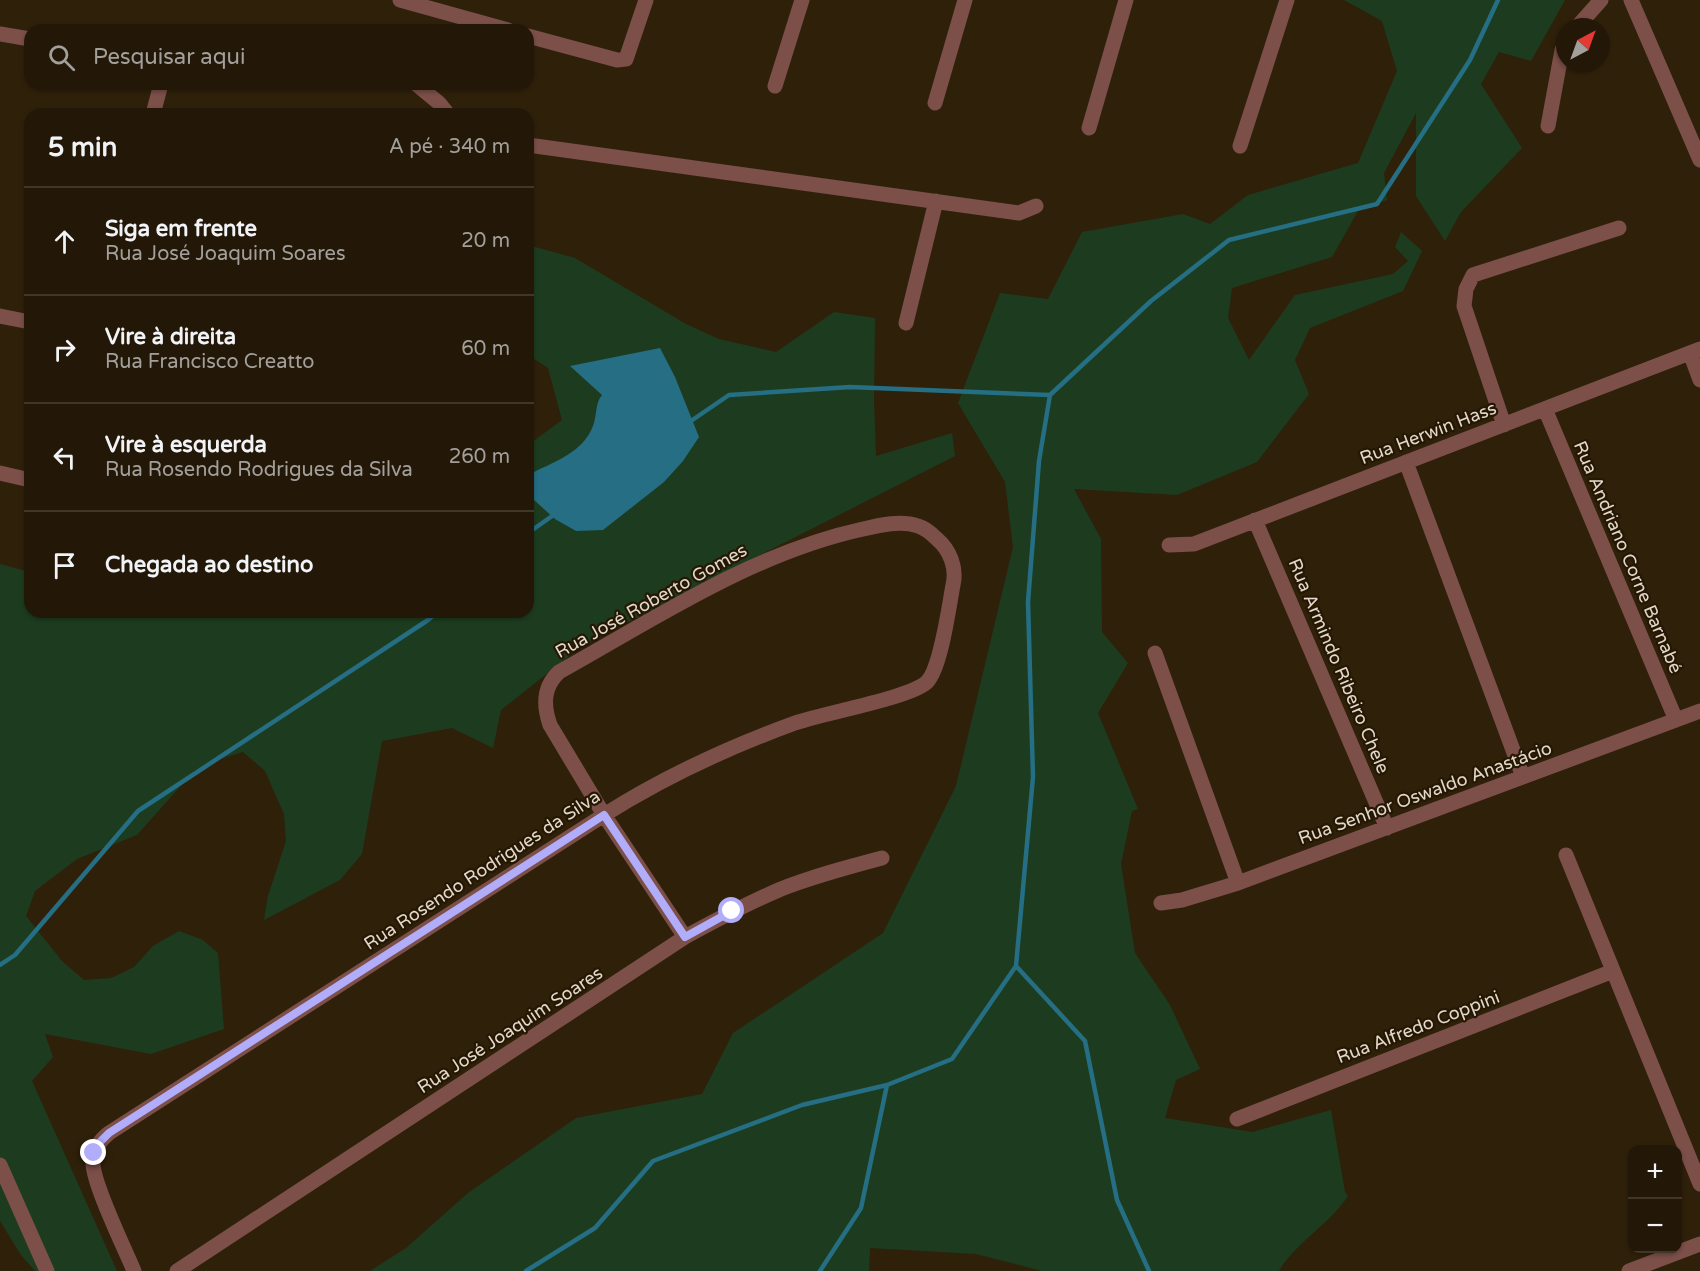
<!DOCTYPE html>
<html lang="pt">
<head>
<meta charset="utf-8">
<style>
  :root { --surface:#231808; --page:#2f2516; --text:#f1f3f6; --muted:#a3a09c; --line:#403729 }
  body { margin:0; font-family:"Varela Round",sans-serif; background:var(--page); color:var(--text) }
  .controls { position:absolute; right:18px; bottom:18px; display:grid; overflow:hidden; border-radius:12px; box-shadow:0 2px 4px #0004 }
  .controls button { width:54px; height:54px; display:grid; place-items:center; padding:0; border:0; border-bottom:2px solid var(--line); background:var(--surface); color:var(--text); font:30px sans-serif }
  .compass { position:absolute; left:1556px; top:18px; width:54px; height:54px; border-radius:50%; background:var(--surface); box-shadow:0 2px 4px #0004; rotate:41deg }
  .stop { position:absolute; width:18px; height:18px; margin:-14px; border:4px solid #b1adfa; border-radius:50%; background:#fff }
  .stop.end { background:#b1adfa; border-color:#fff; box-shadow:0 2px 6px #0008 }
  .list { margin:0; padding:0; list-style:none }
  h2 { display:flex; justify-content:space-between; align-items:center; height:78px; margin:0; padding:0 24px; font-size:26px }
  h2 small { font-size:20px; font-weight:400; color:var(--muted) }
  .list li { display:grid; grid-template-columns:39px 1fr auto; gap:18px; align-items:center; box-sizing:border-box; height:108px; padding:0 24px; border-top:2px solid var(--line) }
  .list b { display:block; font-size:22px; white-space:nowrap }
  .list p { margin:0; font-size:20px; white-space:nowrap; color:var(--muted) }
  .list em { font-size:20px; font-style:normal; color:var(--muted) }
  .icon { flex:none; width:33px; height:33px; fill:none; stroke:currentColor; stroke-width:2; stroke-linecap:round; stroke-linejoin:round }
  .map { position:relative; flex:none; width:1700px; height:1271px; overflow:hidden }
  .search { position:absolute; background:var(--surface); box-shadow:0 2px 4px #0004; left:24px; top:24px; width:510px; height:66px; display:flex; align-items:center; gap:15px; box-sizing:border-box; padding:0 21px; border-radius:18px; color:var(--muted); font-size:22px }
  .panel { position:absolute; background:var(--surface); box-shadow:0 2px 4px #0004; left:24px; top:108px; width:510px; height:510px; border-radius:18px }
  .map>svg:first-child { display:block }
  .green { fill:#1d3c1f }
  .water { fill:#256e84 }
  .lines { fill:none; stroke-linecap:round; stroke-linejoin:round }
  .stream { stroke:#256e84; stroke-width:4.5 }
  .minor { stroke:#7c4f49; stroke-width:15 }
  .route { stroke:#b1adfa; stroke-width:8 }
  .labels { text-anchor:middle; stroke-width:4.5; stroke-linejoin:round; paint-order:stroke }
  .street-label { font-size:18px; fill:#e2d8cb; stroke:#251702 }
</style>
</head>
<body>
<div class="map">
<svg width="1700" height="1271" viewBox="0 0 1700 1271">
  <rect width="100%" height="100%" fill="#2f200a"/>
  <path class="green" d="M 1344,0 L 1565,0 L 1531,61 L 1499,52 L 1481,84 L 1522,148 L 1461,212 L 1445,241 L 1416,196 L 1416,113 L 1384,173 L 1387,200 L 1358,211 L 1332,257 L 1232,288 L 1228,318 L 1249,360 L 1295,295 L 1393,274 L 1408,261 L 1395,247 L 1401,232 L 1422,251 L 1403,291 L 1310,328 L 1295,360 L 1309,394 L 1257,462 L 1177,495 L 1074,489 L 1101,539 L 1102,632 L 1128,663 L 1098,713 L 1138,809 L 1132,811 L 1121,864 L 1135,953 L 1170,1005 L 1200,1069 L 1176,1080 L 1165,1118 L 1252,1132 L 1331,1110 L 1345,1192 L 1348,1196 C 1329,1225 1297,1241 1279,1271 L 1042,1271 L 976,1254 L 870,1248 L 869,1271 L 370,1271 L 406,1248 L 468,1193 L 576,1118 L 702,1094 L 733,1033 L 883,933 L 956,786 L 1013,547 L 1005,482 L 958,403 L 1000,293 L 1048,299 L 1082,232 L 1183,214 L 1210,224 L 1248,195 L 1358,163 L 1397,71 L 1382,21 Z
    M 528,245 L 575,258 L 686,324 L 719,339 L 776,352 L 834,312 L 875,318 L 874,400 L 876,456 L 952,433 L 955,456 L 583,645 L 501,710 L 493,748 L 452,728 L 382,741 L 362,854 L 340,880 L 264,920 L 268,896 L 286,841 L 284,814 L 265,771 L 243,752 L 217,760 L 194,771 L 137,835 L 77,859 L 35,891 L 26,916 L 62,961 L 84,980 L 111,978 L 134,967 L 153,946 L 179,931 L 203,940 L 218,953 L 224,1029 L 151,1054 L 45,1034 L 53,1057 L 32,1081 L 117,1271 L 35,1271 L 21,1255 L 0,1221 L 0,564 L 30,572 L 30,612 L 528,612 L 528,445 L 562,420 L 548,368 L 528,355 Z"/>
  <path class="water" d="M 660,348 L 675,377 L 699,437 L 683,461 L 664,482 L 603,530 L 576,531 L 555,519 L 534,500 L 532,473 C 556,461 583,452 593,426 C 597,416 595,403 602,395 L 570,366 Z"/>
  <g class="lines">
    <path class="stream" d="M 688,423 L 729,395 L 850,387 L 1050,395 L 1151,301 L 1229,240 L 1377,204 L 1470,60 L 1498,0
      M 528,533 L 555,514
      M 0,965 L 15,955 L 138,811 L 428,620 L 437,612
      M 1016,966 L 1085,1041 L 1117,1200 L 1149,1271
      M 526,1271 L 595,1228 L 653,1161 L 802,1105 L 887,1085 L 952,1059 L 1016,966 L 1033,777 L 1028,602 L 1039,461 L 1050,395
      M 820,1271 L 861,1208 L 887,1085"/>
    <path class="minor" d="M 400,0 L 508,30
      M 1631,0 L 1700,160
      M 1577,27 L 1601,0
      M 0,34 L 30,39
      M 528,36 L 617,60 L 626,59 L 646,0
      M 416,84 L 439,103 L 448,114
      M 775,86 L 802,0
      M 935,103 L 965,0
      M 153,114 L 161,84
      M 1548,126 L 1562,50 L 1565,46
      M 1089,128 L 1126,0
      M 528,145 L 1019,213 L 1036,206
      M 1240,146 L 1287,0
      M 0,316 L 30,322
      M 906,323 L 936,201
      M 1690,353 L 1700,380
      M 1545,409 L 1676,720
      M 1504,425 L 1464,306 L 1466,289 L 1473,275 L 1619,228
      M 1406,462 L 1523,777
      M 0,473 L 30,480
      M 1255,520 L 1387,828
      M 1169,545 L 1194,544 L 1700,349
      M 1155,653 L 1238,883
      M 1566,855 L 1700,1184
      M 1161,903 L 1182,900 L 1238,883 L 1700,711
      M 1237,1119 L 1613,971
      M 0,1165 L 47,1271
      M 134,1271 C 125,1249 91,1180 93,1161 C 94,1149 100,1140 109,1133 L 604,815 C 664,777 729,747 795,723 C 823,713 910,698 927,682 C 941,668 949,606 953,585 C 957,568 950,550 937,539 C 932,534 925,528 918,526 C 901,520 880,525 863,529 C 753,553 656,618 559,672 C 543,687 543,705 550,725 L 604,815 L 685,937
      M 177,1271 L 685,937 C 716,920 748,903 781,889 C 814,876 848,867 882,858
      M 1629,1271 L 1700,1244"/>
  </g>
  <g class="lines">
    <path class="route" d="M 94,1153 L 100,1142 L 109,1133 L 604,815 L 685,937 L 732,911"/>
  </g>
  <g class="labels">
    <g class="street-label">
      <text transform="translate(1428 433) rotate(-21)" y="6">Rua Herwin Hass</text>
      <text transform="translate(1628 557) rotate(67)" y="6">Rua Andriano Corne Barnabé</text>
      <text transform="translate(651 601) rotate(-29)" y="6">Rua José Roberto Gomes</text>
      <text transform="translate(1339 666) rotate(67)" y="6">Rua Armindo Ribeiro Chele</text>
      <text transform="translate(1425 793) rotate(-20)" y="6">Rua Senhor Oswaldo Anastácio</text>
      <text transform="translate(482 870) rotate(-33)" y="6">Rua Rosendo Rodrigues da Silva</text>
      <text transform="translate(1418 1027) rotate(-21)" y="6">Rua Alfredo Coppini</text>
      <text transform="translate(510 1030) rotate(-33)" y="6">Rua José Joaquim Soares</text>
    </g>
  </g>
</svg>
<div class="controls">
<button>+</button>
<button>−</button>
</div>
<svg class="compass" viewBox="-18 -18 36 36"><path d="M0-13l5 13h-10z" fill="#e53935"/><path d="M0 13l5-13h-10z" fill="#a3a09c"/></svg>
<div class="stop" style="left:732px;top:911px"></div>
<div class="stop end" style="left:94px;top:1153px"></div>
<div class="search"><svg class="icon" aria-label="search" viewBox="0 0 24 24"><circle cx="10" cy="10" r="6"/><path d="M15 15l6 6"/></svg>Pesquisar aqui</div>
<section class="panel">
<h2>5 min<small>A pé · 340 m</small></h2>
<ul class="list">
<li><svg class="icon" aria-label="ahead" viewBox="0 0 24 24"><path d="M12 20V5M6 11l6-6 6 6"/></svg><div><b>Siga em frente</b><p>Rua José Joaquim Soares</p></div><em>20 m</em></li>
<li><svg class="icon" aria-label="right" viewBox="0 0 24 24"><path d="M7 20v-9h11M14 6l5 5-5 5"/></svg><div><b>Vire à direita</b><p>Rua Francisco Creatto</p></div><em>60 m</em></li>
<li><svg class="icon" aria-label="left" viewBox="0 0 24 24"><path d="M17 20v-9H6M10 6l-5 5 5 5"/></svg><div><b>Vire à esquerda</b><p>Rua Rosendo Rodrigues da Silva</p></div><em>260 m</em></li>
<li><svg class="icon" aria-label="arrive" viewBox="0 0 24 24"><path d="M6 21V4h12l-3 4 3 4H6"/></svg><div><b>Chegada ao destino</b></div></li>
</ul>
</section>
</div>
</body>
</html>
